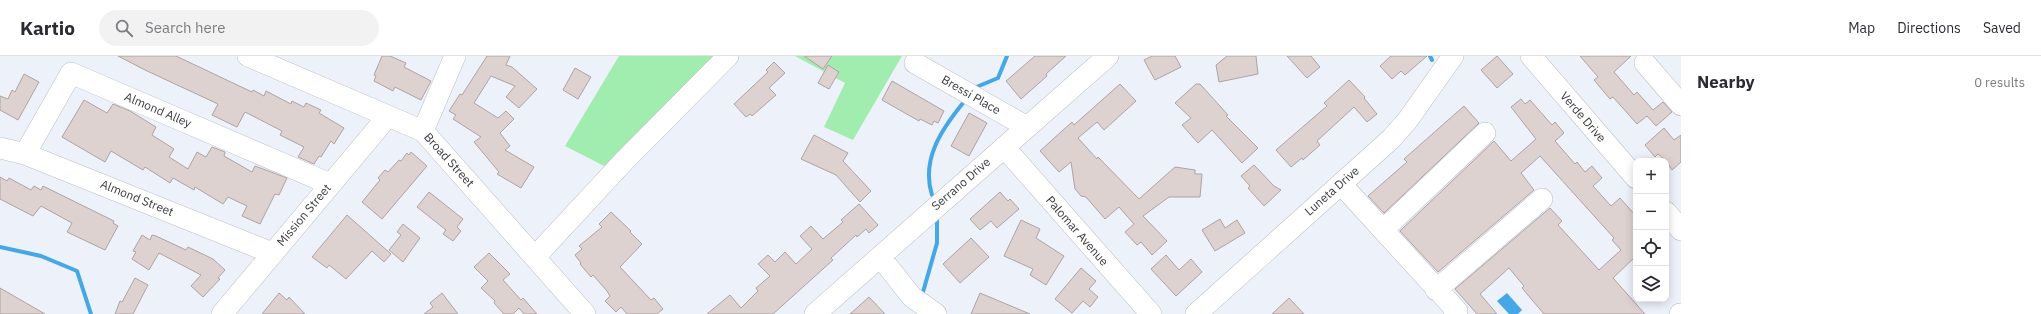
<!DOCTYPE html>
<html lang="en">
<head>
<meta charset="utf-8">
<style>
  :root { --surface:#fff; --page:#f2f2f3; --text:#2b2b33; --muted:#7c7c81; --line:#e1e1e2 }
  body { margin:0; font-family:"IBM Plex Sans",sans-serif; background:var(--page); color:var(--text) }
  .controls { position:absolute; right:12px; bottom:12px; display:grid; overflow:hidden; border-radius:8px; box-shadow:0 2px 10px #0003 }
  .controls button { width:36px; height:36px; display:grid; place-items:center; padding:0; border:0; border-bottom:1px solid var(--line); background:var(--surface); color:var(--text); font:20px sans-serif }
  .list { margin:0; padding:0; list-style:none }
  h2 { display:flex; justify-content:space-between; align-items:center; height:52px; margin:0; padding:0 16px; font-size:17px }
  h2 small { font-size:13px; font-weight:400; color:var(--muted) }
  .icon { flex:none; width:22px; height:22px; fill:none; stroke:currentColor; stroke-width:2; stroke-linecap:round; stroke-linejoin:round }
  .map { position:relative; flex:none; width:1681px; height:258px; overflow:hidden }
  header { display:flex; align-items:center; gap:24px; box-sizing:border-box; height:56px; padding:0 20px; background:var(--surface); border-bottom:1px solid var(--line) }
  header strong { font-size:19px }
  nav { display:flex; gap:22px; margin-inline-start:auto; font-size:14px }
  .search { width:280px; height:36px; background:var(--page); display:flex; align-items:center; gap:10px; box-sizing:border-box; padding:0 14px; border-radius:22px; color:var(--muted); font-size:15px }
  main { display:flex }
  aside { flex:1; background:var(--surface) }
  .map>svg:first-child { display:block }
  .green { fill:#a1edaf }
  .water { fill:#45a7e5 }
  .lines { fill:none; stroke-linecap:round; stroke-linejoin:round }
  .stream { stroke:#45a7e5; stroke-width:4 }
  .building { fill:#ddd2d0; stroke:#aea3a2 }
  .minor-casing { stroke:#babec6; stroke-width:22 }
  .minor { stroke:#fff; stroke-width:21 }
  .labels { text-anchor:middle; stroke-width:3.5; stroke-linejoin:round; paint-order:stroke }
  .street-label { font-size:12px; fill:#3b3c40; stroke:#fefefe }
</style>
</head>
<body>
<header>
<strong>Kartio</strong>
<div class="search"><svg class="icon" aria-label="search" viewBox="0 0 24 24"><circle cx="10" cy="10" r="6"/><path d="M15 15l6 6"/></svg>Search here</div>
<nav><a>Map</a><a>Directions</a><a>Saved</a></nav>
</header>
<main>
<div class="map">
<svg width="1681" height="258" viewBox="0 0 1681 258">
  <rect width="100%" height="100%" fill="#edf1fa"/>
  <path class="green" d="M 619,0 L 731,0 L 612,114 L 565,90 Z
    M 795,0 L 902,0 L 853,84 L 824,71 L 845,27 Z"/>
  <path class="water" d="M 1507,237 L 1522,254 L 1518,258 L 1509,258 L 1497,245 Z"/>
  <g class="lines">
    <path class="stream" d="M 1430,0 L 1432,4
      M 974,32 L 998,22 L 1007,0
      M 932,139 C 921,104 941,74 963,47
      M 0,191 L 41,200 L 77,215 L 91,258
      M 923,236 L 937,187 L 937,161"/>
  </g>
  <path class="building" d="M 118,0 L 176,0 L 252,36 L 253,34 L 264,40 L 266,35 L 291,48 L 292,45 L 304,51 L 306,47 L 321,54 L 319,57 L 344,72 L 334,88 L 331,85 L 321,101 L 319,100 L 314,108 L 298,101 L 304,91 L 280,79 L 282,75 L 245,56 L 237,71 L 212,59 L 218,48 L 145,14 Z
    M 382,0 L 390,0 L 406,7 L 404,11 L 431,25 L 421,44 L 395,31 L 393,35 L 374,25 L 376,20 L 374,19 Z
    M 487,0 L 510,0 L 506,9 L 512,11 L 537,33 L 519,52 L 506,41 L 515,30 L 491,20 L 474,47 L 498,62 L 506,55 L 514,63 L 500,77 L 510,90 L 505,94 L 534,111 L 521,132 L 497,118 L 499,116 L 474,86 L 481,81 L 453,63 L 456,59 L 449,55 L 460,38 L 462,39 Z
    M 804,0 L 832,0 L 823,13 Z
    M 1035,0 L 1066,0 L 1046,18 L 1047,20 L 1021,43 L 1006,25 Z
    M 1152,0 L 1175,0 L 1181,11 L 1155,24 L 1144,4 Z
    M 1227,0 L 1256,0 L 1258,18 L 1219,26 L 1216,9 Z
    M 1287,0 L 1311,0 L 1320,11 L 1307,22 Z
    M 1391,0 L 1427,0 L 1405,19 L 1401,15 L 1392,23 L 1380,10 Z
    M 1497,0 L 1513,18 L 1497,32 L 1481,14 Z
    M 1580,0 L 1631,0 L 1614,16 L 1634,39 L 1637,36 L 1653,54 L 1663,46 L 1672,56 L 1656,70 L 1647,60 L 1637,68 L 1613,41 L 1610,43 L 1594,24 L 1598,21 Z
    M 774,6 L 785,17 L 769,32 L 776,39 L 752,60 L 750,58 L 746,61 L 734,48 L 768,16 L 766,14 Z
    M 828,9 L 839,16 L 829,33 L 818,27 Z
    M 575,12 L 591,21 L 578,43 L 563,34 Z
    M 24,18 L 39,26 L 18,64 L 0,54 L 0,40 L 8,43 L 12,34 L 15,36 Z
    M 1349,24 L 1365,41 L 1364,42 L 1377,58 L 1367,66 L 1354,51 L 1317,85 L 1320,89 L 1303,104 L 1302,102 L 1291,111 L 1276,94 L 1327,50 L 1324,47 Z
    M 892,25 L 944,55 L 938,67 L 934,65 L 932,69 L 920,63 L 919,65 L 882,44 Z
    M 1120,28 L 1136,45 L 1104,74 L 1097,66 L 1078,82 L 1097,103 L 1098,101 L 1139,143 L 1175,111 L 1195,114 L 1195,118 L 1202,118 L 1200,141 L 1169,141 L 1143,160 L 1167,185 L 1152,199 L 1141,186 L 1137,189 L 1125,176 L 1134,168 L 1119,151 L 1105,163 L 1086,141 L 1081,140 L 1075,133 L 1071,106 L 1059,116 L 1040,95 L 1072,66 L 1074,69 Z
    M 1196,28 L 1200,28 L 1228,59 L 1226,60 L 1258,92 L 1242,107 L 1212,74 L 1198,87 L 1182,69 L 1191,62 L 1175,47 Z
    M 1521,43 L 1525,48 L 1530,44 L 1552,69 L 1555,66 L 1564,77 L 1555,85 L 1575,108 L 1577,106 L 1585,116 L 1592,110 L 1602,122 L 1593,130 L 1611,150 L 1620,142 L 1636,160 L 1636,200 L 1613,222 L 1645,258 L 1544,258 L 1522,232 L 1524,230 L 1509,212 L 1480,238 L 1497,258 L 1477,258 L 1455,233 L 1550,152 L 1562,165 L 1558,169 L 1599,214 L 1621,194 L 1612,184 L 1614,182 L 1540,100 L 1521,117 L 1534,134 L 1438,216 L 1400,175 L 1494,85 L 1511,105 L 1536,83 L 1511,51 Z
    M 84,44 L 107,57 L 113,48 L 130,55 L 156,71 L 152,79 L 174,93 L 169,101 L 188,113 L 197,96 L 206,101 L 212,91 L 225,96 L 224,100 L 252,116 L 255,110 L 287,122 L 279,139 L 275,138 L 260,168 L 242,160 L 247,150 L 228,141 L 223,148 L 195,131 L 194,134 L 173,122 L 170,127 L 145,111 L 143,114 L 111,95 L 105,106 L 62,81 Z
    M 1464,50 L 1479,67 L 1384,157 L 1368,140 L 1407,106 L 1404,103 Z
    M 969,57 L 987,67 L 969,100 L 951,90 Z
    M 1664,72 L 1674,84 L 1681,79 L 1681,106 L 1672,114 L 1666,105 L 1658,98 L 1655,101 L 1645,89 Z
    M 814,79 L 848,97 L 843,105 L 871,135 L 860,146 L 836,119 L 801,103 Z
    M 411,96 L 427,110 L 382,163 L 362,146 L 380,124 L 378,122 L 385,114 L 388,116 L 399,104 L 401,105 L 407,97 L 409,99 Z
    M 1254,109 L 1274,130 L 1281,134 L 1264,150 L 1248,132 L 1250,130 L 1241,120 Z
    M 0,121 L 7,125 L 9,122 L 31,134 L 34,130 L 41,134 L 43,130 L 114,165 L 113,167 L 118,170 L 105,194 L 67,176 L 72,167 L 41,150 L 33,160 L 0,143 Z
    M 429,136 L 463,163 L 457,171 L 461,175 L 453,185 L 443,178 L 446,174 L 417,151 Z
    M 1000,136 L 1008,145 L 1010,143 L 1019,153 L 997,172 L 991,165 L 980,174 L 970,163 Z
    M 859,148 L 878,169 L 869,177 L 866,173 L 857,181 L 856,179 L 831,202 L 833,204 L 773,258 L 707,258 L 730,239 L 741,252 L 758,235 L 756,232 L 770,220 L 758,208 L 768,199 L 775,206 L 785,196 L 796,208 L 812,193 L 800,180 L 811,170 L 823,183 L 843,166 L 841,164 Z
    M 611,156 L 631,175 L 630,176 L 642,188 L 620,211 L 651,244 L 654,242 L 663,253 L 657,258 L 627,258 L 621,251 L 616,256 L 605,245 L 610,240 L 607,235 L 593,219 L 591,221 L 580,208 L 581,207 L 575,199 L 582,193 L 579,190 L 602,171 L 599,168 Z
    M 347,159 L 391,198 L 384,206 L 372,195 L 346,223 L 329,209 L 327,212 L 312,201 Z
    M 1220,163 L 1225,172 L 1237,164 L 1245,177 L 1215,195 L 1202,174 Z
    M 1021,164 L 1040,173 L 1036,182 L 1064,200 L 1046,229 L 1030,219 L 1033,213 L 1004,200 Z
    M 403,168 L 420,182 L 403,206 L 389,194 L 401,179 L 397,176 Z
    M 142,179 L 150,184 L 152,179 L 156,180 L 186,194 L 188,191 L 213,203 L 225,214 L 218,222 L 220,223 L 203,241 L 191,230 L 201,219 L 159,197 L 149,214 L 132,203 L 136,196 L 133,195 Z
    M 971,182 L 989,201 L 960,227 L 943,208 Z
    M 489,197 L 510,218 L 503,224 L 521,244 L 523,242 L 537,258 L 524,258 L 519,252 L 513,258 L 504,258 L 494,247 L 495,245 L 481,232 L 488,225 L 474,211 Z
    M 1166,199 L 1179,214 L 1191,203 L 1202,216 L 1176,240 L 1151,213 Z
    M 1081,212 L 1096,225 L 1089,233 L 1098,241 L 1090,251 L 1083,245 L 1072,257 L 1055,243 Z
    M 135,222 L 148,229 L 133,258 L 115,258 L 120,245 L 122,246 Z
    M 0,232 L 45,258 L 0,258 Z
    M 279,237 L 287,244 L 289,241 L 305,258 L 262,258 Z
    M 442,237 L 458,258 L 424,258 L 433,251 L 430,247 Z
    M 980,237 L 1030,258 L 971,258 Z
    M 869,241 L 885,258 L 850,258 Z
    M 1289,242 L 1304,258 L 1272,258 Z"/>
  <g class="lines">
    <defs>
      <path id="minor" d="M 248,0 L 423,75 L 585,258
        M 1531,0 L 1636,122
        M 915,7 L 1027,71
        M 1645,7 L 1681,49
        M 423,75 L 455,0
        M 1004,91 L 1151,258
        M 0,92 L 25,98 L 272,197
        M 25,98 L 71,17 L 330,128
        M 1341,128 L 1457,255 L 1454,258
        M 1666,156 L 1681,174
        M 1383,174 L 1485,77
        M 535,201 L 624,105 L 728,0
        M 881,202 L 912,241 L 936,258
        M 1436,234 L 1542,143
        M 222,258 L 388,60
        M 815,258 L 1108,0
        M 1196,258 L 1391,83 L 1407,65 L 1453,0
        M 1680,258 L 1681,258"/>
    </defs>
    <use href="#minor" class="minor-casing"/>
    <use href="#minor" class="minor"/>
  </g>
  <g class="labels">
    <g class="street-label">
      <text transform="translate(971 39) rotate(30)" y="4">Bressi Place</text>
      <text transform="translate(158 54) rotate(23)" y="4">Almond Alley</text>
      <text transform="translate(1583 61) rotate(49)" y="4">Verde Drive</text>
      <text transform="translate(449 104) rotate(48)" y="4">Broad Street</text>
      <text transform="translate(961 128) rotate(-41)" y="4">Serrano Drive</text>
      <text transform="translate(1332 135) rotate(-41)" y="4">Luneta Drive</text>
      <text transform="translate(137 142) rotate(22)" y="4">Almond Street</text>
      <text transform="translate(304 159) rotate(-50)" y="4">Mission Street</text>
      <text transform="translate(1077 175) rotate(49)" y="4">Palomar Avenue</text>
    </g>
  </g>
</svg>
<div class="controls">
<button>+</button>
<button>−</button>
<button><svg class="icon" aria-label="locate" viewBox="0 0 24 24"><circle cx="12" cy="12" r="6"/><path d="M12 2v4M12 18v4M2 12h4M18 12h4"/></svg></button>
<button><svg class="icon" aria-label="layers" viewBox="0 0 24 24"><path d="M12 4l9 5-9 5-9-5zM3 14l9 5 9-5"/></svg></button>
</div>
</div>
<aside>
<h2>Nearby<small>0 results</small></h2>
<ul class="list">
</ul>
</aside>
</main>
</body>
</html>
